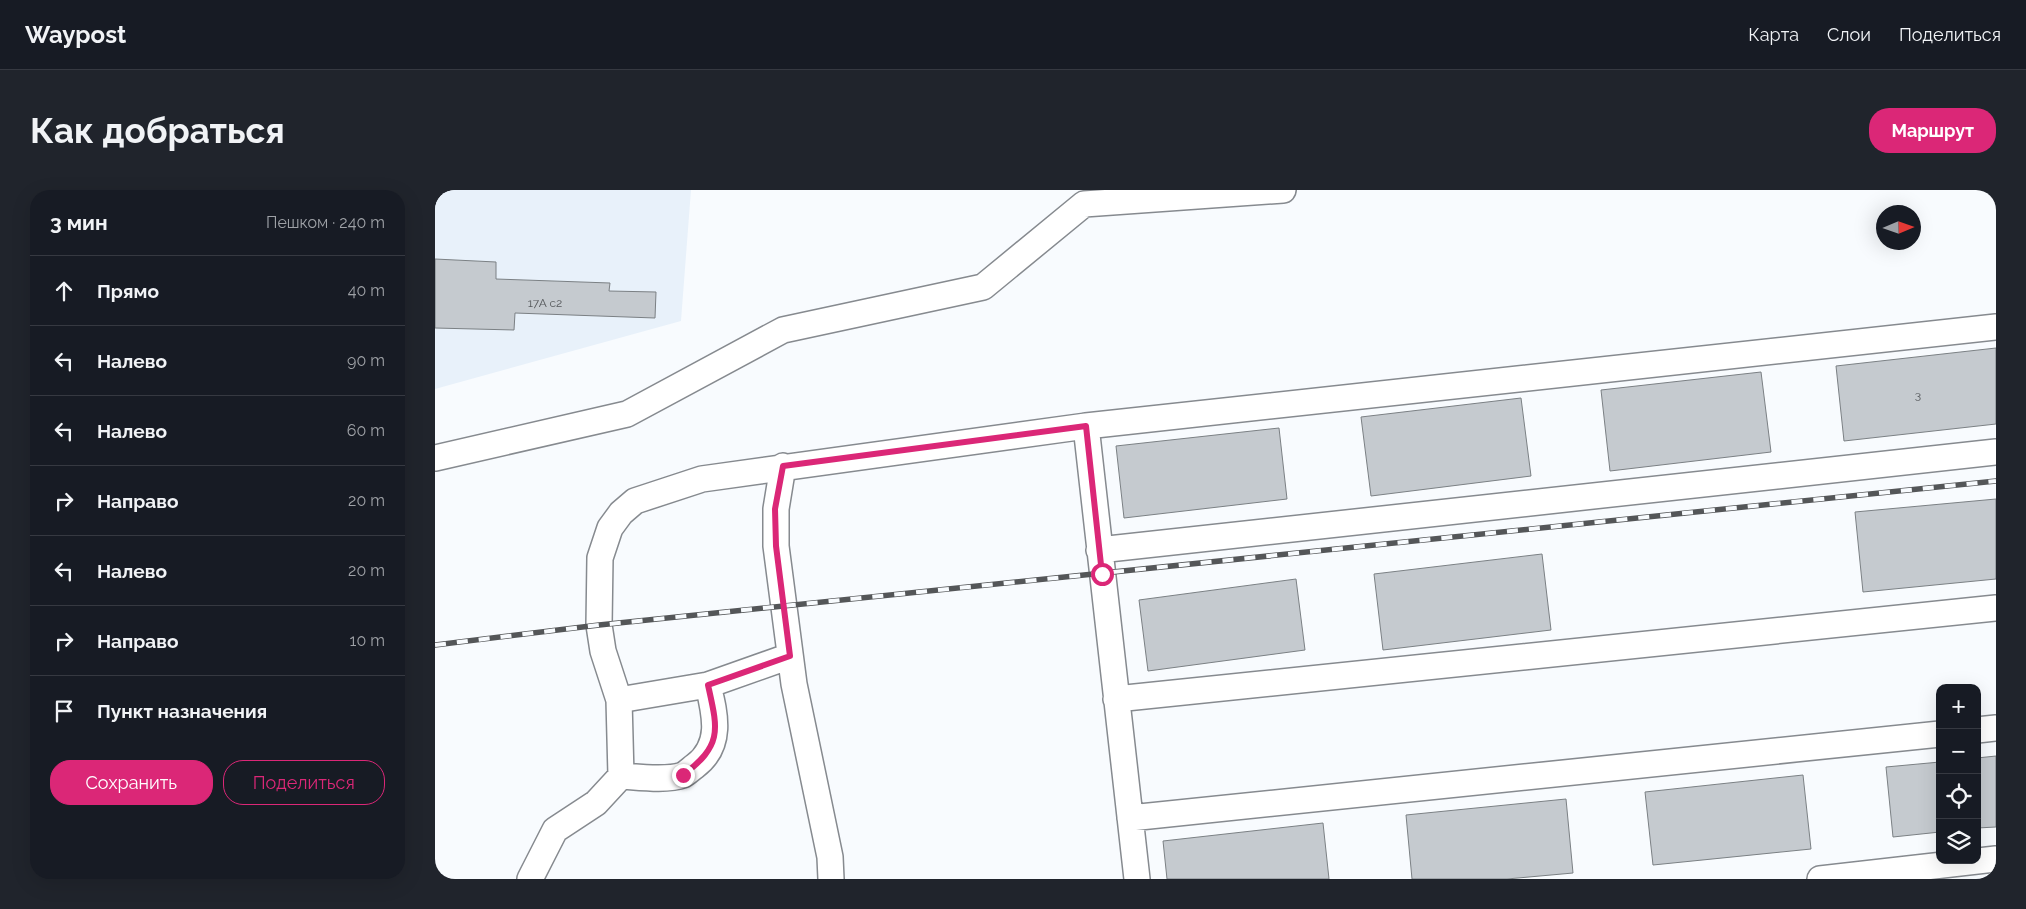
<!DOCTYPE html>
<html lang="ru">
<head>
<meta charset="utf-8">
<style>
  :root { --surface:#171b24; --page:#20242c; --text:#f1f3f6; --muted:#9ea1a6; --line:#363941; --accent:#db2777 }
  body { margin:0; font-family:Raleway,sans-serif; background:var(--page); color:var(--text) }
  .controls { position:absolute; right:15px; bottom:15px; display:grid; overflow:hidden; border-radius:10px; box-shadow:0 5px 20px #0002 }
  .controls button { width:45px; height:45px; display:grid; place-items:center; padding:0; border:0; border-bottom:1px solid var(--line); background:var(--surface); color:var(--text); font:25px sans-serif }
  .compass { position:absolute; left:1441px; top:15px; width:45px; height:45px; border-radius:50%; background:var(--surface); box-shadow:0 5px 20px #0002; rotate:88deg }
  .stop { position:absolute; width:15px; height:15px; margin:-11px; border:4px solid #db2777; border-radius:50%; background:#fff }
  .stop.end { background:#db2777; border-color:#fff; box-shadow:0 1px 5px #0008 }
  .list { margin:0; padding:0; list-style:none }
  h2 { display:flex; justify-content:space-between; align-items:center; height:65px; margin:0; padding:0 20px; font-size:21px }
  h2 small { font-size:16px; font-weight:400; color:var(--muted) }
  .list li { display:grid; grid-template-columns:32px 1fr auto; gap:15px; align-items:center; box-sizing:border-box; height:70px; padding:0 20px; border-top:1px solid var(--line) }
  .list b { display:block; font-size:19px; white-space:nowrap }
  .list em { font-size:16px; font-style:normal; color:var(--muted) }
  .actions { display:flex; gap:10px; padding:15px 20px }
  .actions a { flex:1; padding:11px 0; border:1px solid var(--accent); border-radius:20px; text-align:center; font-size:18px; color:var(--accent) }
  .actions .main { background:var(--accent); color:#fff }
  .icon { flex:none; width:28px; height:28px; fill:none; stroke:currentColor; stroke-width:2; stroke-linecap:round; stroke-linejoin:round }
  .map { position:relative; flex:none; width:1561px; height:689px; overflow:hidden; border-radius:20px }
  header { display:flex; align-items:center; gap:30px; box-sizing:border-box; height:70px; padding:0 25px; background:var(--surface); border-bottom:1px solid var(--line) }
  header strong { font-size:24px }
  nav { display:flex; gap:28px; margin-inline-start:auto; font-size:18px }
  .intro { display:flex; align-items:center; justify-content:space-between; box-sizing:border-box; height:120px; padding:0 30px }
  h1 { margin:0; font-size:35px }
  .button { padding:12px 22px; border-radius:20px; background:var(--accent); color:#fff; font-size:18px; font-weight:700 }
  main { display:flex; gap:30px; padding:0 30px }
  aside { flex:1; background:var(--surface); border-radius:20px; box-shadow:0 5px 20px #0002 }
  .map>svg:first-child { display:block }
  .built { fill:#e8f1fa }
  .building { fill:#c5cacf; stroke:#7b8084 }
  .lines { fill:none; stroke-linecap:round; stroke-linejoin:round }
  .minor-casing { stroke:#868a8f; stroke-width:28 }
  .minor { stroke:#fff; stroke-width:25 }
  .rail-casing { stroke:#545658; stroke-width:5.5 }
  .rail { stroke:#f8fbfe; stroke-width:4; stroke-dasharray:11; stroke-linecap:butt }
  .route { stroke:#db2777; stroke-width:6 }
  .labels { text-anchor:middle; stroke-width:4; stroke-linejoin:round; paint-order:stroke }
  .number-label { font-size:12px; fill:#56595c }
</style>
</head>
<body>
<header>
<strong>Waypost</strong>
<nav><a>Карта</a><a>Слои</a><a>Поделиться</a></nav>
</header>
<div class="intro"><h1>Как добраться</h1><a class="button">Маршрут</a></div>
<main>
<aside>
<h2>3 мин<small>Пешком · 240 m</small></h2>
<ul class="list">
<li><svg class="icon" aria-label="ahead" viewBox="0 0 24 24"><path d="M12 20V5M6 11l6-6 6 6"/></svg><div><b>Прямо</b></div><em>40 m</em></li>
<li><svg class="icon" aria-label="left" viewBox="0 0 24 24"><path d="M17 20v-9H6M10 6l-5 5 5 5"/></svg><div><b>Налево</b></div><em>90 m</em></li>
<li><svg class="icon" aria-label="left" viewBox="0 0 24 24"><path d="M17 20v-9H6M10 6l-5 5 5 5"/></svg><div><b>Налево</b></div><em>60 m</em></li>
<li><svg class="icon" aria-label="right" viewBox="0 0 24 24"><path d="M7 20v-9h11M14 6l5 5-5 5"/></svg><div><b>Направо</b></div><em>20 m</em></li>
<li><svg class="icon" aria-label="left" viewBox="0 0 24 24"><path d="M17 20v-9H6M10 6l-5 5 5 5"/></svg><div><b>Налево</b></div><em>20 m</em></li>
<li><svg class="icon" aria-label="right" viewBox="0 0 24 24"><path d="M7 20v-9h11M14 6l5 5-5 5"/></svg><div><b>Направо</b></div><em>10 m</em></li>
<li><svg class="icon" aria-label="arrive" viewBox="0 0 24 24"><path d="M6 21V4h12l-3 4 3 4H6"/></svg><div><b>Пункт назначения</b></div></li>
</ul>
<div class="actions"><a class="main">Сохранить</a><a>Поделиться</a></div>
</aside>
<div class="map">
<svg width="1561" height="689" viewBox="0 0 1561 689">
  <rect width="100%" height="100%" fill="#f8fbfe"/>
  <path class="built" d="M 0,0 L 256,0 L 246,131 L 0,199 Z"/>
  <path class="building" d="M 0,69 L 61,72 L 61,89 L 175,93 L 174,101 L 221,102 L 220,128 L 80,123 L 79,140 L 0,138 Z
    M 1561,158 L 1561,234 L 1409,251 L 1401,176 Z
    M 1326,182 L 1336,262 L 1175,281 L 1166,200 Z
    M 1086,208 L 1096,286 L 936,306 L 926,227 Z
    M 844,238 L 852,309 L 689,328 L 681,256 Z
    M 1561,309 L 1561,389 L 1428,402 L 1420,322 Z
    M 1107,364 L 1116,440 L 948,460 L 939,384 Z
    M 861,389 L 870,460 L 713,481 L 704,410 Z
    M 1561,566 L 1561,637 L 1542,638 L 1542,568 Z
    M 1505,572 L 1505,642 L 1458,647 L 1451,577 Z
    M 1368,585 L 1376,659 L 1218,675 L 1210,602 Z
    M 1131,609 L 1138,683 L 1072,689 L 977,689 L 971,625 Z
    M 888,633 L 894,689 L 732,689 L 728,651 Z"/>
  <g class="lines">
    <defs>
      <path id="minor" d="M 0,268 L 192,224 L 348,140 L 548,97 L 649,14 L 848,0
        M 348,276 L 341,319 L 341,356 L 359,494 L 395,667 L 396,689
        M 664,360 L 1561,262
        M 681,509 L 1561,418
        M 184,510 L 273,495 L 355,466
        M 1542,540 L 1561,538
        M 186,586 C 203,587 232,591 248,585 C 252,583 257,578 260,576 C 288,555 280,524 273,495
        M 695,628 L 1505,544
        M 95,689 L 120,640 L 161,613 L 186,586 L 184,510 L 168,461 L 164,435 L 165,368 L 175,338 L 186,323 L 200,311 L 267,289 L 651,236
        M 702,689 L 651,236 L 1561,137
        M 1385,689 L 1561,669"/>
    </defs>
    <use href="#minor" class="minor-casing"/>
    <use href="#minor" class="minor"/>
    <defs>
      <path id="rail" d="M 0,455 L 164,435 L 1561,291"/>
    </defs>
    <use href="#rail" class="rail-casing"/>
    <use href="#rail" class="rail"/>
  </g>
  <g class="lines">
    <path class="route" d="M 248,585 C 288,555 283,540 273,495 L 355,466 L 341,356 L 340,319 L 348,276 L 651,236 L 667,384"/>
  </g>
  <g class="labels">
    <g class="number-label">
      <text x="110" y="117">17А с2</text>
      <text x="1483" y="209">3</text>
    </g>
  </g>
</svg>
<div class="controls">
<button>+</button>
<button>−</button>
<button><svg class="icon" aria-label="locate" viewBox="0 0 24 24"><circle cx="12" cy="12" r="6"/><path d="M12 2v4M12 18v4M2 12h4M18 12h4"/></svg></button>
<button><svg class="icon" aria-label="layers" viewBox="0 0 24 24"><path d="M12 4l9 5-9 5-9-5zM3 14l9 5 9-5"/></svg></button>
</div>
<svg class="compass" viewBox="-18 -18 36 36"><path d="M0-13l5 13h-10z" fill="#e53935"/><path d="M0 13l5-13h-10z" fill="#9ea1a6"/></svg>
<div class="stop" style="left:667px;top:384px"></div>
<div class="stop end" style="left:248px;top:585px"></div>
</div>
</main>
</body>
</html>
